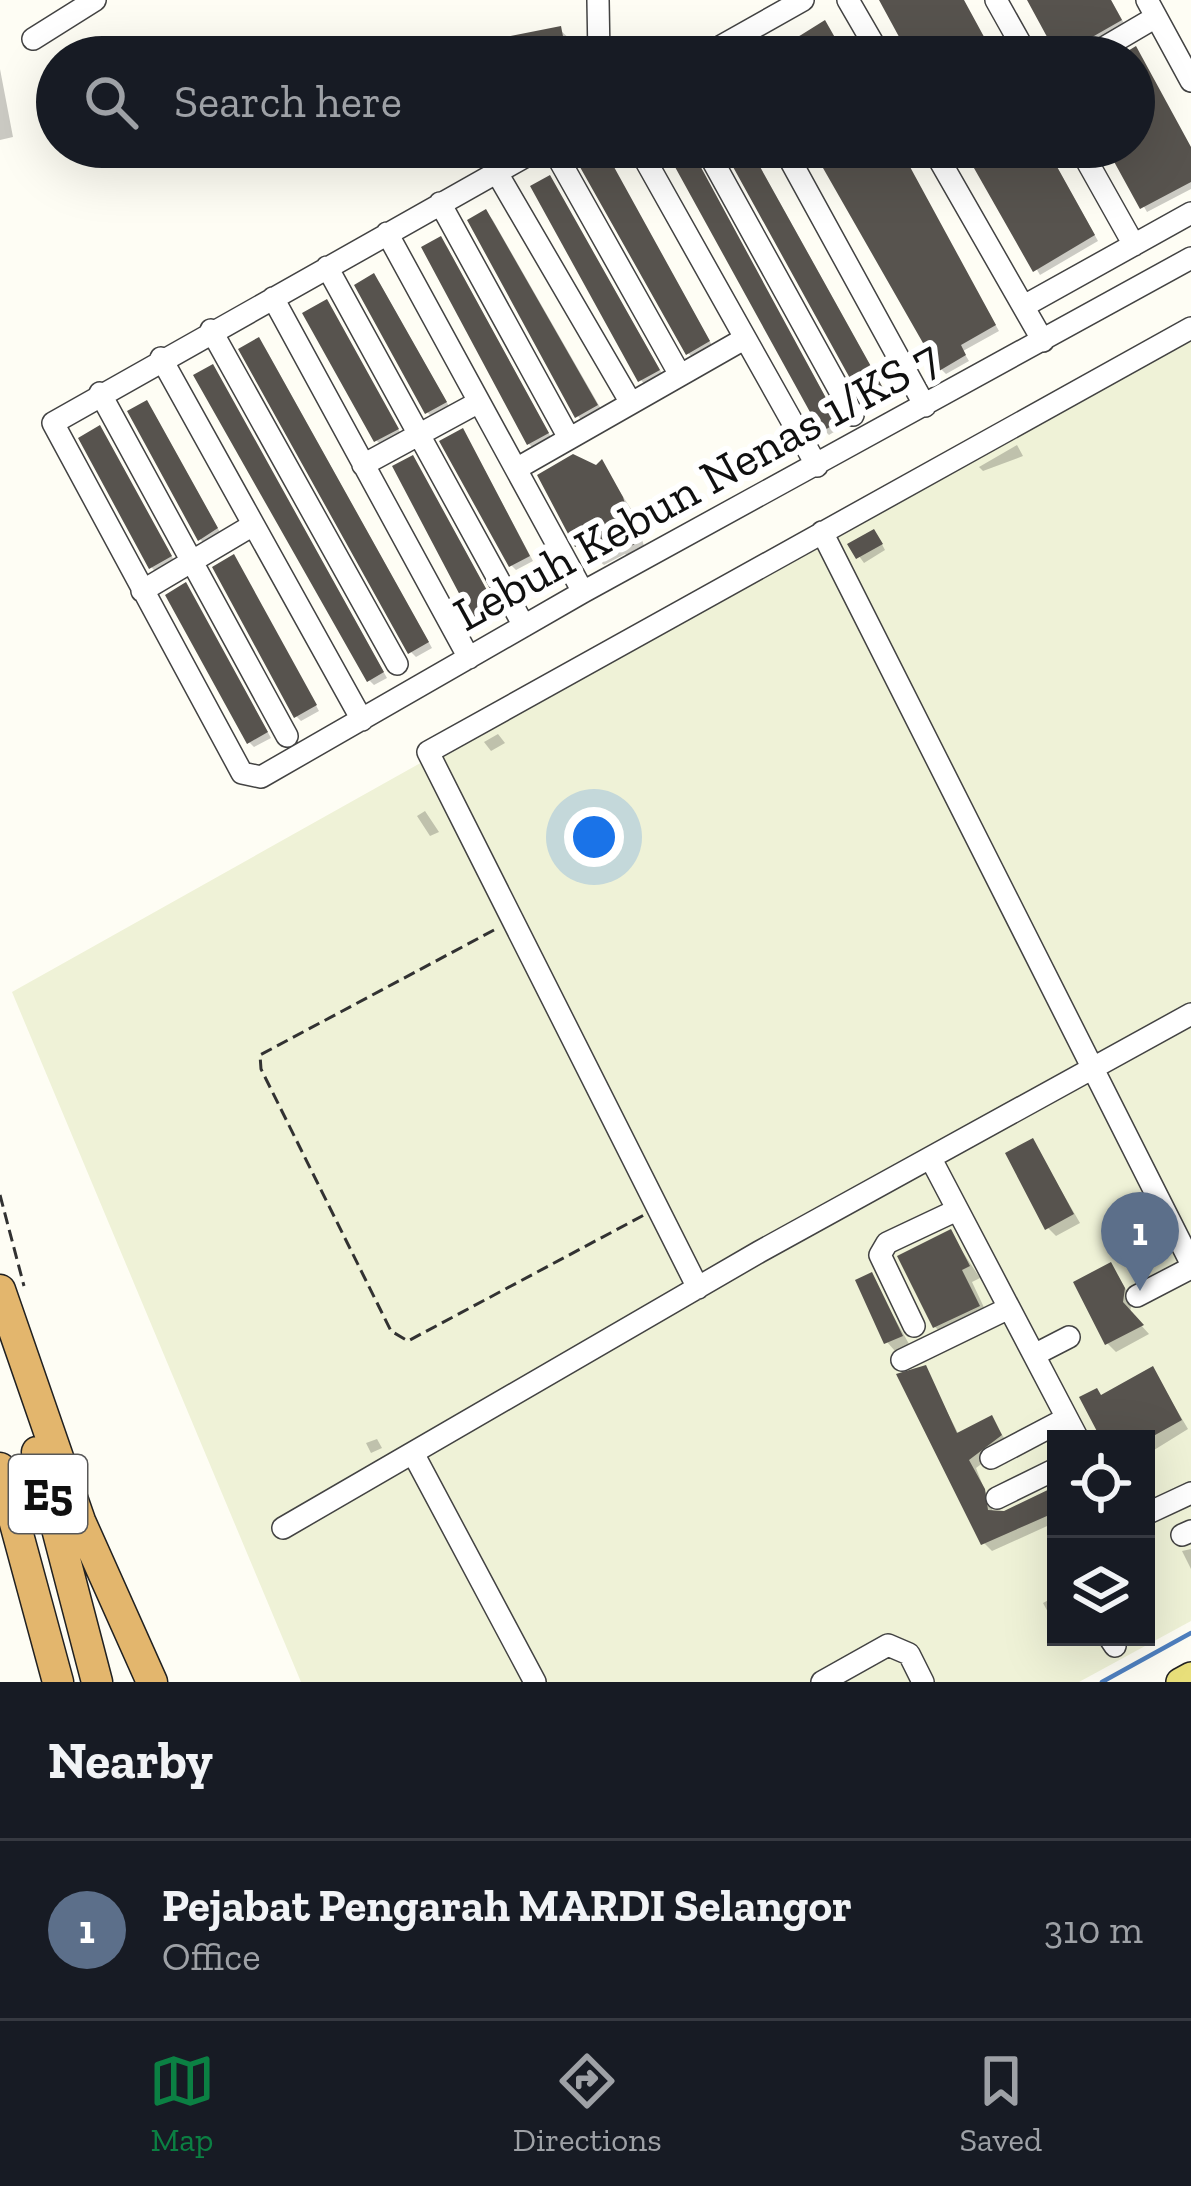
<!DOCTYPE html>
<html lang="en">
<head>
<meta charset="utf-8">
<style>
  :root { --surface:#171b24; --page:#242831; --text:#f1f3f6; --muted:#9ea1a6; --line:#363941; --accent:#0b8043 }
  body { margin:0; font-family:"Zilla Slab",serif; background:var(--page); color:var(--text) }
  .controls { position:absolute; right:36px; bottom:36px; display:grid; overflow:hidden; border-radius:0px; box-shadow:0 12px 48px #0002 }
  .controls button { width:108px; height:108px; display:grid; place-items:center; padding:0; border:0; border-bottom:3px solid var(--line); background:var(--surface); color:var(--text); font:60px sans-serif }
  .you { position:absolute; left:594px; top:837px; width:42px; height:42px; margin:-30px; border:9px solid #fff; border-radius:50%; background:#1a73e8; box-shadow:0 0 0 18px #1a73e833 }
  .badge { display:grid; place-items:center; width:78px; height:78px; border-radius:50%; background:var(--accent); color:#fff; font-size:39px; font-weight:700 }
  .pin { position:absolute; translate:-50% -99px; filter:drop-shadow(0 3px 6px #0008) }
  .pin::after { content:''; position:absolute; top:63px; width:42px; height:36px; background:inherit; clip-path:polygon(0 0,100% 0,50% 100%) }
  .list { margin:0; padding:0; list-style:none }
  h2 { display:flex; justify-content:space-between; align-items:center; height:156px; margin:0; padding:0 48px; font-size:51px }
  h2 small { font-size:39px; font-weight:400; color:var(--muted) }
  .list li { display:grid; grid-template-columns:78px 1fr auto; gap:36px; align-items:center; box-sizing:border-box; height:180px; padding:0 48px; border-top:3px solid var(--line) }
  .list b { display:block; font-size:45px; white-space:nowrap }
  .list p { margin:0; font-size:39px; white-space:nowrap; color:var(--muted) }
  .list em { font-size:39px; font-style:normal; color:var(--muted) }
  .icon { flex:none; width:66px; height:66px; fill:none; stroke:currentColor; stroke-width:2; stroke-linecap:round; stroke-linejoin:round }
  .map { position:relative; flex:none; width:1191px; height:1682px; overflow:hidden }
  .search { position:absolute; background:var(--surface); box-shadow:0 12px 48px #0002; left:36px; right:36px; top:36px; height:132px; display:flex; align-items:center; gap:30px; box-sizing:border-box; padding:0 42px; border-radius:66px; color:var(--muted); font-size:45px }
  .sheet { height:336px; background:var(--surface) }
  nav { display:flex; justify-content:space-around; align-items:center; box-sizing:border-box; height:168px; border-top:3px solid var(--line); background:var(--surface); font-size:33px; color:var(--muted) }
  nav a { display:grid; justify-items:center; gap:6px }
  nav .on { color:var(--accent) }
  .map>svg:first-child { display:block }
  .farmland { fill:#eff2d7; fill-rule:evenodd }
  .shadow { fill:#0003 }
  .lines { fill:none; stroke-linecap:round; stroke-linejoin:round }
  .stream { stroke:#4e7fbe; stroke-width:4.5 }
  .building { fill:#57534e }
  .minor-casing { stroke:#434343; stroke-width:24 }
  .major-casing { stroke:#212121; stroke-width:30 }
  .highway-casing { stroke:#212121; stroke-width:33 }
  .path { stroke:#323232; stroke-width:3; stroke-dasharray:12 6; stroke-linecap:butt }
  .minor { stroke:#fff; stroke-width:21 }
  .major { stroke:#e8df7a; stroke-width:27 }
  .highway { stroke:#e3b66d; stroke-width:30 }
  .labels { text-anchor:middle; stroke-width:12; stroke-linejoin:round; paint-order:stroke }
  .shield { fill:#fff; stroke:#585858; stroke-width:3 }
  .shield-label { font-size:45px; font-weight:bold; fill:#101010 }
  .street-label { font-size:48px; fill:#101010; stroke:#fff }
</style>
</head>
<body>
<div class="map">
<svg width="1191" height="1682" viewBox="0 0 1191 1682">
  <rect width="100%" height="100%" fill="#fefdf4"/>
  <path class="farmland" d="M 1191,331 L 1191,1621 L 1079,1682 L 301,1682 L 12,992 ZM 1056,1439 L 1146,1439 L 1146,1637 L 1056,1637 Z"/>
  <path class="shadow" d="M 1031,0 L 1111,0 L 1125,25 L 1082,57 L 1061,57 Z
    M 560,30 L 572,41 L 575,57 L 418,57 Z
    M 1135,50 L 1191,148 L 1191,189 L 1147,212 L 1110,147 L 1134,147 L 1134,57 L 1123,57 Z
    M 0,69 L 13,137 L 0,140 Z
    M 668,147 L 699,147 L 695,162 L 842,427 L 829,435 L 824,430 Z
    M 726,147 L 749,147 L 886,394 L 869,403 L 864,398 Z
    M 815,147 L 896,147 L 999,331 L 963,351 L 969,361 L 946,374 L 941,369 Z
    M 966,147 L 1046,147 L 1098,241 L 1040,275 Z
    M 606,154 L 713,347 L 693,358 L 688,353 Z
    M 550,178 L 663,375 L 645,385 L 641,380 Z
    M 491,217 L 601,409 L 582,421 L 578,416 Z
    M 446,245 L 552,439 L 534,449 L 529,444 Z
    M 379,282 L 450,408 L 432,417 L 427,412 Z
    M 327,303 L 401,434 L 381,445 L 376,440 Z
    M 264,346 L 432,648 L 416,657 L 411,652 Z
    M 217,373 L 387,678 L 374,685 L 369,680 Z
    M 151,408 L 221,534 L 205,544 L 200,539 Z
    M 100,429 L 175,562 L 156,572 L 152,568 Z
    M 467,437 L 533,561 L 516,570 L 511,565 Z
    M 1017,445 L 1023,456 L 983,471 L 979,467 Z
    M 417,464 L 498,611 L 479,621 L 474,616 Z
    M 602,464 L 633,512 L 647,555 L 633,562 L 625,554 L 604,565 L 578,545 Z
    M 878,537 L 885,550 L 864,563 L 851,545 Z
    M 238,563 L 319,711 L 301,721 L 296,716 Z
    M 190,591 L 271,738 L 254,747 L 249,742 Z
    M 498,734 L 505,743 L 491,751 L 484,742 Z
    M 425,811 L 439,832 L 430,836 L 417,816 Z
    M 1033,1142 L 1080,1223 L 1056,1236 L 1048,1228 Z
    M 1128,1218 L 1143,1244 L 1124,1253 L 1119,1248 Z
    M 950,1233 L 980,1278 L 972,1282 L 989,1318 L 947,1338 L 935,1327 Z
    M 1111,1265 L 1132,1299 L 1130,1313 L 1149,1334 L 1116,1352 L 1107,1343 Z
    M 871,1276 L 909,1344 L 895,1351 L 887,1342 Z
    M 925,1369 L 959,1435 L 992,1419 L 1008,1444 L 976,1468 L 994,1514 L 1004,1514 L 1056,1489 L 1056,1522 L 992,1551 L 984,1543 Z
    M 1153,1370 L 1188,1429 L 1146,1455 L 1146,1439 Z
    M 377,1439 L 382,1448 L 371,1453 L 366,1443 Z
    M 1146,1480 L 1153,1486 L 1147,1503 L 1146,1503 Z
    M 1191,1549 L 1191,1569 L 1182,1551 Z
    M 1056,1596 L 1056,1627 L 1043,1603 Z"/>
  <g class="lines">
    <path class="stream" d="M 1102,1682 L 1191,1633"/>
  </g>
  <path class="building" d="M 879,0 L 964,0 L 995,57 L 910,57 Z
    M 1027,0 L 1111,0 L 1122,20 L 1080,44 L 1073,57 L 1058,57 Z
    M 825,20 L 846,57 L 762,57 L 801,35 Z
    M 561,26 L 567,57 L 434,57 L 434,51 Z
    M 1136,46 L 1191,147 L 1191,182 L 1140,209 L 1106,147 L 1134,147 L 1134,57 L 1118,57 Z
    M 603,147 L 710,341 L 686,355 L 576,160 Z
    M 664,147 L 690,147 L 839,422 L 821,432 Z
    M 722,147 L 749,147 L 883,388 L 862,400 Z
    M 811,147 L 894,147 L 906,167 L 909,165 L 996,325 L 961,345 L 966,355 L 939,371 Z
    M 962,147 L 1046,147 L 1095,235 L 1033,272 Z
    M 550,175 L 660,370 L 638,382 L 530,186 Z
    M 486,209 L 598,405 L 575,418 L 467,220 Z
    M 441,236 L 549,433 L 527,445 L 421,247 Z
    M 374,273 L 447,402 L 425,414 L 354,285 Z
    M 327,299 L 399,429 L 374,442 L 302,313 Z
    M 259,337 L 429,642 L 408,654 L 238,349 Z
    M 213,364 L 384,672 L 367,682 L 193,375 Z
    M 147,400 L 218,528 L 198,541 L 127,411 Z
    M 100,425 L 172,556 L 149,569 L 78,438 Z
    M 463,428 L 530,556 L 509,567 L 439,441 Z
    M 573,454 L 596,465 L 602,459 L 623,497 L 637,543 L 619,552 L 614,542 L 590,555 L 583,543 L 575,547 L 537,475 Z
    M 413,455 L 495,605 L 472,618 L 392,466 Z
    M 874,529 L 883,544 L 856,559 L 847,544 Z
    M 234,554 L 317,705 L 294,718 L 212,567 Z
    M 186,582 L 268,732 L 247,744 L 165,595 Z
    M 1033,1138 L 1074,1214 L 1045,1230 L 1005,1153 Z
    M 1128,1214 L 1140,1238 L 1117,1250 L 1105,1225 Z
    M 951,1229 L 970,1266 L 962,1270 L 980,1306 L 933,1328 L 897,1256 Z
    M 1111,1262 L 1125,1288 L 1123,1302 L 1144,1325 L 1105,1345 L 1073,1282 Z
    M 872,1272 L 903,1336 L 884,1344 L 855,1280 Z
    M 926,1365 L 957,1433 L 992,1415 L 1002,1435 L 969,1460 L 985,1489 L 988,1510 L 1004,1511 L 1056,1486 L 1056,1512 L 981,1545 L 896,1374 Z
    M 1153,1366 L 1182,1420 L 1148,1439 L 1101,1439 L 1079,1397 L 1097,1388 L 1101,1395 Z"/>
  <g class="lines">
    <defs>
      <path id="minor" d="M 598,0 L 599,57
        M 848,0 L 881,57
        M 996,0 L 1028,57
        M 1147,0 L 1191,81
        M 33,39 L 95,0
        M 702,57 L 803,0
        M 1088,57 L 1156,17
        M 542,147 L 53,423 L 242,773 L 261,777 L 583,592 L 1191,258
        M 552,147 L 680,375
        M 638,147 L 817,466
        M 705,147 L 853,415
        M 783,147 L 925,406
        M 932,147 L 1043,341
        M 1079,147 L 1134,245
        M 497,173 L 631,403
        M 440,203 L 569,438
        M 387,233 L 583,592
        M 327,267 L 524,626
        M 273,298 L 469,658
        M 1024,306 L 1191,213
        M 211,330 L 397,664
        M 161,358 L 362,720
        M 100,393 L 287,736
        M 363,465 L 479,402
        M 516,469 L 744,339
        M 822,532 L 1191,1263
        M 142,591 L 253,525
        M 931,1159 L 1078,1439
        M 698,1288 L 428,752 L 1191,328
        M 1137,1296 L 1191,1268
        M 914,1326 L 880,1255 L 887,1243 L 957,1210
        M 1034,1355 L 1069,1337
        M 902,1360 L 1009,1308
        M 414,1455 L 535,1682
        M 991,1458 L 1067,1418
        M 997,1498 L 1056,1469
        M 1146,1514 L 1191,1493
        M 283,1528 L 759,1252 L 1191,1014
        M 1182,1535 L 1191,1531
        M 1109,1637 L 1115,1646
        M 822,1682 L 888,1645 L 909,1654 L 923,1682"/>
      <path id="major" d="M 1180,1682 L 1191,1676"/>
      <path id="highway" d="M 0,1290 L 80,1521 L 152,1682
        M 37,1452 L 97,1682
        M 0,1468 L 58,1682"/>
    </defs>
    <use href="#minor" class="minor-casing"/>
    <use href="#major" class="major-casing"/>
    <use href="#highway" class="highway-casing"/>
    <path class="path" d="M 494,930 L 260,1055 L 261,1069 L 391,1331 L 408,1341 L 644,1215
      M 0,1195 L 24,1286"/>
    <use href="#minor" class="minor"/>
    <use href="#major" class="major"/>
    <use href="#highway" class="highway"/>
  </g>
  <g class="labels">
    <rect class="shield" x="9" y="1455" width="78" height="78" rx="9"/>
    <g class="shield-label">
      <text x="48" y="1510">E5</text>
    </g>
    <g class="street-label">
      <text transform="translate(696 485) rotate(-29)" y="17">Lebuh Kebun Nenas 1/KS 7</text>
    </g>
  </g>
</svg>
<div class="controls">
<button><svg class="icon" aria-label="locate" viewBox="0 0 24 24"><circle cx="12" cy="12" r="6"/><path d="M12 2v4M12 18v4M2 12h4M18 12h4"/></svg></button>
<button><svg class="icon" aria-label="layers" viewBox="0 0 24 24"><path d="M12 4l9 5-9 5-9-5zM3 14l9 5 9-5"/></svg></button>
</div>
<div class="you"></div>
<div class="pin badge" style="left:1140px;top:1291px;background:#5c6f8a">1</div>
<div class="search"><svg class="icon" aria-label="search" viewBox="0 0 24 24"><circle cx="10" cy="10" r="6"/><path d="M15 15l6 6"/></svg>Search here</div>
</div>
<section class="sheet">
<h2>Nearby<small></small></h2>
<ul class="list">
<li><span class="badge" style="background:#5c6f8a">1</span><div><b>Pejabat Pengarah MARDI Selangor</b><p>Office</p></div><em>310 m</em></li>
</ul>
</section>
<nav>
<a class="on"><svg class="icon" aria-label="map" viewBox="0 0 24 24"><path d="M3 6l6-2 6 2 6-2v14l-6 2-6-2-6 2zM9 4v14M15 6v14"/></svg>Map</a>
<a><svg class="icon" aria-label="directions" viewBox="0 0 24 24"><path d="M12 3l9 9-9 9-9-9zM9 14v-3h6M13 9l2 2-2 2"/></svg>Directions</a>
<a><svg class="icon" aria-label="saved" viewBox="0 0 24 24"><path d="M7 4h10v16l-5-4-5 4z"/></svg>Saved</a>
</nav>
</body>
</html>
